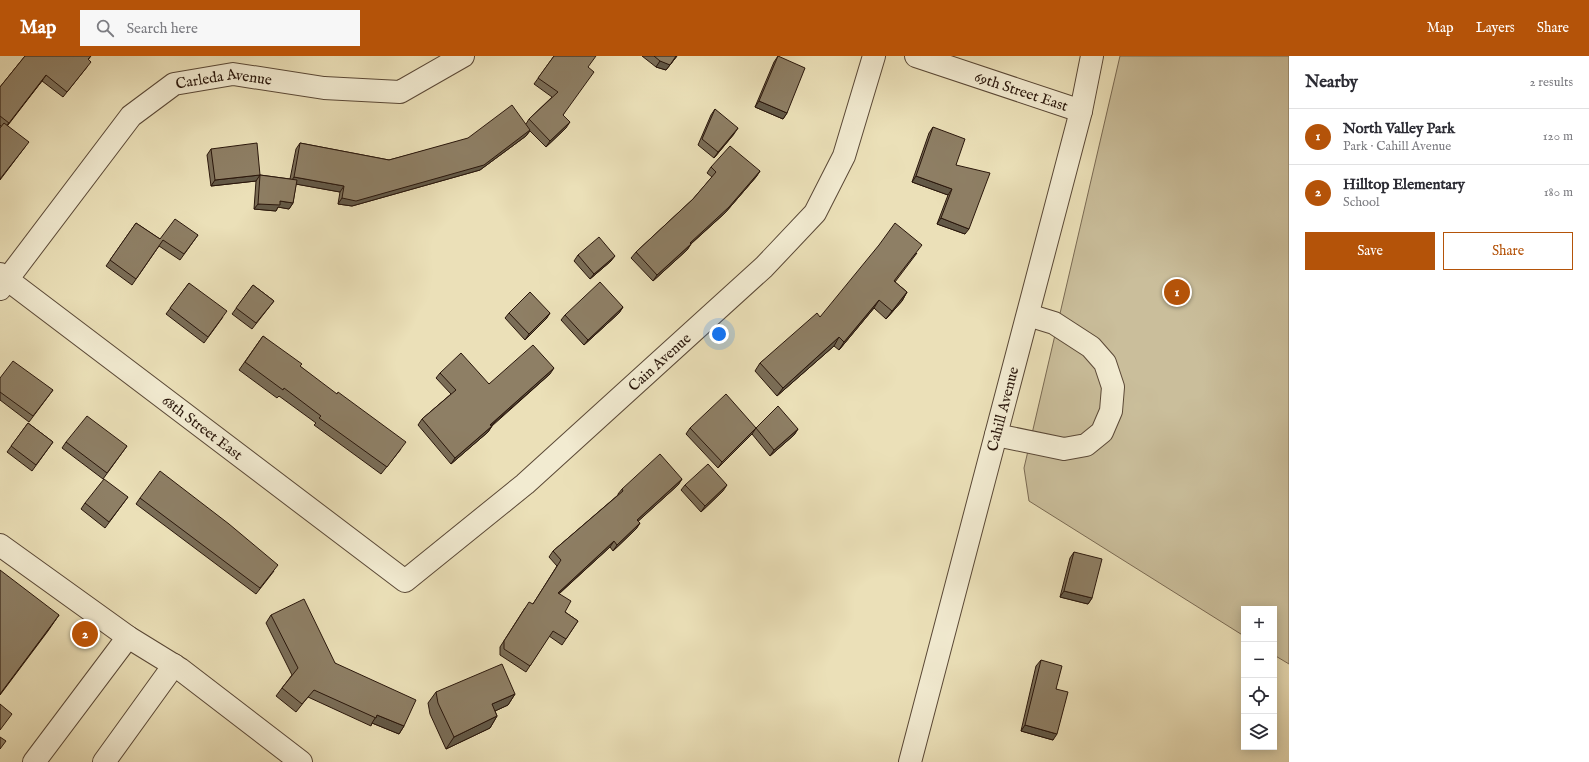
<!DOCTYPE html>
<html lang="en">
<head>
<meta charset="utf-8">
<style>
  :root { --surface:#fff; --page:#f7f7f7; --text:#2b2b33; --muted:#7c7c81; --line:#e1e1e2; --accent:#b45309 }
  body { margin:0; font-family:"IM FELL English",serif; background:var(--page); color:var(--text) }
  .controls { position:absolute; right:12px; bottom:12px; display:grid; overflow:hidden; border-radius:0px; box-shadow:0 2px 10px #0003 }
  .controls button { width:36px; height:36px; display:grid; place-items:center; padding:0; border:0; border-bottom:1px solid var(--line); background:var(--surface); color:var(--text); font:20px sans-serif }
  .you { position:absolute; left:719px; top:278px; width:14px; height:14px; margin:-10px; border:3px solid #fff; border-radius:50%; background:#1a73e8; box-shadow:0 0 0 6px #1a73e833 }
  .badge { display:grid; place-items:center; width:26px; height:26px; border-radius:50%; background:var(--accent); color:#fff; font-size:13px; font-weight:700 }
  .pin { position:absolute; translate:-50% -50%; border:2px solid #fff; box-shadow:0 1px 4px #0006 }
  .list { margin:0; padding:0; list-style:none }
  h2 { display:flex; justify-content:space-between; align-items:center; height:52px; margin:0; padding:0 16px; font-size:17px }
  h2 small { font-size:13px; font-weight:400; color:var(--muted) }
  .list li { display:grid; grid-template-columns:26px 1fr auto; gap:12px; align-items:center; box-sizing:border-box; height:56px; padding:0 16px; border-top:1px solid var(--line) }
  .list b { display:block; font-size:15px; white-space:nowrap }
  .list p { margin:0; font-size:13px; white-space:nowrap; color:var(--muted) }
  .list em { font-size:13px; font-style:normal; color:var(--muted) }
  .actions { display:flex; gap:8px; padding:12px 16px }
  .actions a { flex:1; padding:9px 0; border:1px solid var(--accent); border-radius:0px; text-align:center; font-size:14px; color:var(--accent) }
  .actions .main { background:var(--accent); color:#fff }
  .icon { flex:none; width:22px; height:22px; fill:none; stroke:currentColor; stroke-width:2; stroke-linecap:round; stroke-linejoin:round }
  .map { position:relative; flex:none; width:1289px; height:706px; overflow:hidden }
  header { display:flex; align-items:center; gap:24px; box-sizing:border-box; height:56px; padding:0 20px; background:var(--accent); color:#fff }
  header strong { font-size:19px }
  nav { display:flex; gap:22px; margin-inline-start:auto; font-size:14px }
  .search { width:280px; height:36px; background:var(--page); display:flex; align-items:center; gap:10px; box-sizing:border-box; padding:0 14px; border-radius:0px; color:var(--muted); font-size:15px }
  main { display:flex }
  aside { flex:1; background:var(--surface) }
  .map>svg:first-child { display:block }
  .green { fill:#cabe9b; stroke:#7a6a53 }
  .lines { fill:none; stroke-linecap:round; stroke-linejoin:round }
  .minor-casing { stroke:#5a4836; stroke-width:24 }
  .minor { stroke:#f2ebd1; stroke-width:22 }
  .wall { fill:#7a6d57; stroke:#29160b }
  .shaded-wall { fill:#635947; stroke:#29160b }
  .building { fill:#8e7f65; stroke:#29160b }
  .labels { text-anchor:middle; stroke-width:3; stroke-linejoin:round; paint-order:stroke }
  .street-label { font-size:15px; fill:#29160b; stroke:#f2ebd1 }
</style>
</head>
<body>
<header>
<strong>Map</strong>
<div class="search"><svg class="icon" aria-label="search" viewBox="0 0 24 24"><circle cx="10" cy="10" r="6"/><path d="M15 15l6 6"/></svg>Search here</div>
<nav><a>Map</a><a>Layers</a><a>Share</a></nav>
</header>
<main>
<div class="map">
<svg width="1289" height="706" viewBox="0 0 1289 706">
  <rect width="100%" height="100%" fill="#ebe0b8"/>
  <filter id="stains"><feTurbulence type="fractalNoise" baseFrequency=".005" numOctaves="4"/><feColorMatrix values="0 0 0 0 .2 0 0 0 0 .09 0 0 0 0 .02 0 0 0 .5 -.17"/></filter>
  <radialGradient id="worn" r=".72"><stop offset=".6" stop-color="#630" stop-opacity="0"/><stop offset="1" stop-color="#630" stop-opacity=".3"/></radialGradient>
  <path class="green" d="M 1120,0 L 1289,0 L 1289,608 L 1274,599 L 1274,553 L 1244,553 L 1244,580 L 1029,445 L 1024,412 Z"/>
  <g class="lines">
    <defs>
      <g id="minor">
        <path id="s1" d="M 916,0 L 1081,55"/>
        <path id="s2" d="M 0,218 L 405,525 L 525,428 L 764,211 L 815,157 L 844,100 L 874,0"/>
        <path id="s3" d="M 0,233 L 131,60 L 174,28 L 233,18 L 324,32 L 400,36 L 463,0"/>
        <path d="M 996,379 L 1064,393 L 1086,389 L 1102,376 L 1111,355 L 1113,331 L 1105,307 L 1091,291 L 1054,267 L 1028,259"/>
        <path d="M 0,489 L 128,581 L 180,613 L 301,706"/>
        <path d="M 34,706 L 128,581"/>
        <path d="M 104,706 L 174,609"/>
        <path id="s4" d="M 910,706 L 1081,55 L 1092,0"/>
      </g>
    </defs>
    <use href="#minor" class="minor-casing"/>
    <use href="#minor" class="minor"/>
  </g>
  <path class="wall" d="M 25,0 L 91,0 L 88,4 L 87,11 L 63,41 L 42,25 L 7,69 L 25,91 L 0,124 L 0,72 L 1,70 L 0,69 L 0,31 Z
    M 554,0 L 588,11 L 563,59 L 566,72 L 546,91 L 530,75 L 526,80 L 480,114 L 352,150 L 338,148 L 340,136 L 296,128 L 293,147 L 289,153 L 278,151 L 276,155 L 254,153 L 256,125 L 211,130 L 207,99 L 211,93 L 260,119 L 290,123 L 296,93 L 300,87 L 389,104 L 526,68 L 529,63 L 552,41 L 534,28 Z
    M 642,0 L 677,0 L 666,14 L 656,11 Z
    M 778,0 L 787,57 L 783,63 L 755,51 L 774,6 Z
    M 715,53 L 734,78 L 714,102 L 698,89 L 711,59 Z
    M 933,71 L 956,109 L 965,178 L 937,168 L 948,139 L 912,126 L 929,77 Z
    M 711,111 L 760,115 L 756,121 L 725,157 L 691,188 L 687,194 L 653,225 L 631,202 L 636,196 L 693,143 L 712,121 L 707,117 Z
    M 136,167 L 160,183 L 198,179 L 180,204 L 159,190 L 132,229 L 106,210 Z
    M 917,197 L 895,226 L 907,236 L 902,245 L 886,263 L 874,252 L 839,294 L 834,290 L 777,340 L 755,315 L 760,307 L 820,261 Z
    M 578,199 L 611,205 L 590,223 L 574,205 Z
    M 189,227 L 223,261 L 204,287 L 166,258 Z
    M 253,229 L 274,245 L 252,273 L 232,258 Z
    M 623,251 L 619,257 L 584,289 L 561,264 L 565,259 Z
    M 509,257 L 550,257 L 546,263 L 525,284 L 505,262 Z
    M 263,280 L 401,393 L 381,418 L 314,369 L 316,367 L 279,340 L 277,342 L 239,314 Z
    M 440,317 L 489,328 L 550,318 L 492,370 L 488,376 L 451,408 L 418,369 L 422,363 L 451,338 L 436,322 Z
    M 0,322 L 53,334 L 29,366 L 0,344 Z
    M 28,367 L 53,386 L 32,415 L 7,396 Z
    M 690,372 L 756,372 L 798,373 L 794,379 L 770,400 L 752,378 L 718,412 L 686,378 Z
    M 66,386 L 127,390 L 103,423 L 62,392 Z
    M 682,423 L 678,429 L 638,465 L 640,467 L 636,473 L 613,495 L 610,491 L 559,538 L 565,556 L 578,565 L 562,589 L 549,580 L 526,616 L 500,599 L 500,591 L 525,552 L 533,548 L 557,510 L 549,501 L 553,495 L 618,439 L 618,438 L 622,433 Z
    M 685,429 L 723,435 L 701,456 L 681,434 Z
    M 128,441 L 105,472 L 81,453 L 85,447 Z
    M 140,442 L 274,515 L 256,538 L 136,448 Z
    M 1074,496 L 1092,542 L 1088,548 L 1060,541 L 1070,502 Z
    M 271,559 L 335,607 L 404,670 L 399,678 L 372,667 L 371,670 L 308,641 L 296,656 L 276,640 L 282,632 L 292,619 L 266,567 Z
    M 1041,604 L 1056,633 L 1053,684 L 1021,675 L 1036,610 Z
    M 436,636 L 515,638 L 508,649 L 495,655 L 497,660 L 490,672 L 446,693 L 430,658 L 428,647 Z"/>
  <path class="shaded-wall" d="M 677,0 L 666,14 L 656,11 L 660,5 Z
    M 46,19 L 42,25 L 5,73 L 9,67 Z
    M 759,45 L 787,57 L 783,63 L 755,51 Z
    M 570,66 L 566,72 L 546,91 L 550,85 Z
    M 738,72 L 734,78 L 714,102 L 718,96 Z
    M 530,74 L 526,80 L 480,114 L 352,150 L 338,148 L 342,142 Z
    M 760,115 L 756,121 L 725,157 L 686,192 L 690,187 Z
    M 260,119 L 256,125 L 211,130 L 215,124 Z
    M 916,120 L 952,133 L 948,139 L 912,126 Z
    M 294,121 L 344,130 L 340,136 L 290,127 Z
    M 280,145 L 293,147 L 289,153 L 278,151 L 276,155 L 254,153 L 258,148 Z
    M 941,162 L 969,173 L 965,178 L 937,168 Z
    M 691,188 L 687,194 L 653,225 L 657,219 Z
    M 615,200 L 611,205 L 590,223 L 594,218 Z
    M 907,236 L 902,245 L 886,263 L 892,255 Z
    M 879,244 L 874,252 L 839,294 L 844,286 Z
    M 623,251 L 619,257 L 584,289 L 588,284 Z
    M 550,257 L 546,263 L 525,284 L 529,278 Z
    M 839,281 L 834,290 L 777,340 L 783,332 Z
    M 554,312 L 550,318 L 486,374 L 490,369 Z
    M 492,370 L 488,376 L 451,408 L 455,402 Z
    M 756,372 L 752,378 L 718,412 L 722,406 Z
    M 798,373 L 794,379 L 770,400 L 774,394 Z
    M 682,423 L 678,429 L 633,470 L 637,464 Z
    M 727,429 L 723,435 L 701,456 L 705,450 Z
    M 640,467 L 636,473 L 613,495 L 617,489 Z
    M 614,485 L 610,491 L 554,542 L 558,537 Z
    M 1064,535 L 1092,542 L 1088,548 L 1060,541 Z
    M 59,559 L 48,575 L 0,639 L 0,638 Z
    M 515,638 L 508,649 L 484,660 L 492,648 Z
    M 377,659 L 404,670 L 399,678 L 372,667 Z
    M 497,660 L 490,672 L 446,693 L 454,681 Z
    M 1025,669 L 1057,678 L 1053,684 L 1021,675 Z"/>
  <path class="building" d="M 25,0 L 91,0 L 88,3 L 91,6 L 67,36 L 46,19 L 9,67 L 0,60 L 0,31 Z
    M 554,0 L 596,0 L 588,11 L 594,16 L 563,59 L 570,66 L 550,85 L 529,63 L 558,36 L 538,22 Z
    M 654,0 L 676,0 L 670,9 L 660,5 Z
    M 778,0 L 805,12 L 787,57 L 759,45 Z
    M 512,49 L 530,74 L 484,109 L 356,145 L 342,142 L 344,130 L 294,121 L 300,87 L 389,104 L 468,82 Z
    M 715,53 L 738,72 L 718,96 L 702,83 Z
    M 4,67 L 29,86 L 0,123 L 0,72 Z
    M 933,71 L 965,83 L 956,109 L 990,117 L 969,173 L 941,162 L 952,133 L 916,120 Z
    M 257,87 L 260,119 L 215,124 L 211,93 Z
    M 730,90 L 760,115 L 729,151 L 690,187 L 691,188 L 657,219 L 636,196 L 693,143 L 716,116 L 711,111 Z
    M 260,119 L 297,124 L 293,147 L 280,145 L 280,149 L 258,148 Z
    M 175,163 L 198,179 L 184,198 L 163,184 L 136,223 L 110,204 L 136,167 L 160,183 Z
    M 895,167 L 922,189 L 894,225 L 907,236 L 892,255 L 879,244 L 844,286 L 839,281 L 783,332 L 760,307 L 817,257 L 820,261 L 879,189 Z
    M 599,181 L 615,200 L 594,218 L 578,199 Z
    M 600,226 L 623,251 L 588,284 L 565,259 Z
    M 189,227 L 227,255 L 208,281 L 170,252 Z
    M 253,229 L 274,245 L 256,267 L 236,252 Z
    M 530,236 L 550,257 L 529,278 L 509,257 Z
    M 263,280 L 302,308 L 300,310 L 337,338 L 338,336 L 406,386 L 387,411 L 319,362 L 321,360 L 284,332 L 283,334 L 245,306 Z
    M 533,289 L 554,312 L 490,369 L 492,370 L 455,402 L 422,363 L 456,334 L 440,317 L 461,297 L 489,328 Z
    M 13,305 L 53,334 L 33,360 L 0,336 L 0,322 Z
    M 726,338 L 756,372 L 722,406 L 690,372 Z
    M 778,350 L 798,373 L 774,394 L 756,372 Z
    M 87,360 L 127,390 L 107,417 L 66,386 Z
    M 28,367 L 53,386 L 36,409 L 11,390 Z
    M 660,398 L 682,423 L 637,464 L 640,467 L 617,489 L 614,485 L 558,537 L 571,545 L 565,556 L 578,565 L 566,583 L 553,575 L 530,610 L 504,593 L 504,585 L 529,546 L 533,548 L 561,504 L 553,495 L 623,435 L 622,433 Z
    M 708,408 L 727,429 L 705,450 L 685,429 Z
    M 160,415 L 229,468 L 278,509 L 260,532 L 140,442 Z
    M 104,423 L 128,441 L 109,466 L 85,447 Z
    M 1074,496 L 1102,503 L 1092,542 L 1064,535 Z
    M 0,514 L 59,559 L 0,638 Z
    M 304,543 L 335,607 L 416,644 L 404,670 L 377,659 L 376,662 L 314,634 L 302,648 L 282,632 L 298,612 L 271,559 Z
    M 1041,604 L 1062,610 L 1056,633 L 1068,636 L 1057,678 L 1025,669 Z
    M 502,608 L 515,638 L 492,648 L 497,660 L 454,681 L 438,647 L 436,636 Z
    M 0,648 L 12,658 L 0,674 Z
    M 0,681 L 6,685 L 0,693 Z"/>
  <g class="labels">
    <g class="street-label">
      <text dy="5" stroke="none"><textPath href="#s3" startOffset="321">Carleda Avenue</textPath></text>
      <text dy="5" stroke="none"><textPath href="#s1" startOffset="111">69th Street East</textPath></text>
      <text dy="5" stroke="none"><textPath href="#s2" startOffset="844">Cain Avenue</textPath></text>
      <text dy="5" stroke="none"><textPath href="#s4" startOffset="365">Cahill Avenue</textPath></text>
      <text dy="5" stroke="none"><textPath href="#s2" startOffset="254">68th Street East</textPath></text>
    </g>
  </g>
  <rect width="100%" height="100%" filter="url(#stains)"/>
  <rect width="100%" height="100%" fill="url(#worn)"/>
</svg>
<div class="controls">
<button>+</button>
<button>−</button>
<button><svg class="icon" aria-label="locate" viewBox="0 0 24 24"><circle cx="12" cy="12" r="6"/><path d="M12 2v4M12 18v4M2 12h4M18 12h4"/></svg></button>
<button><svg class="icon" aria-label="layers" viewBox="0 0 24 24"><path d="M12 4l9 5-9 5-9-5zM3 14l9 5 9-5"/></svg></button>
</div>
<div class="you"></div>
<div class="pin badge" style="left:1177px;top:236px">1</div>
<div class="pin badge" style="left:85px;top:578px">2</div>
</div>
<aside>
<h2>Nearby<small>2 results</small></h2>
<ul class="list">
<li><span class="badge">1</span><div><b>North Valley Park</b><p>Park · Cahill Avenue</p></div><em>120 m</em></li>
<li><span class="badge">2</span><div><b>Hilltop Elementary</b><p>School</p></div><em>180 m</em></li>
</ul>
<div class="actions"><a class="main">Save</a><a>Share</a></div>
</aside>
</main>
</body>
</html>
